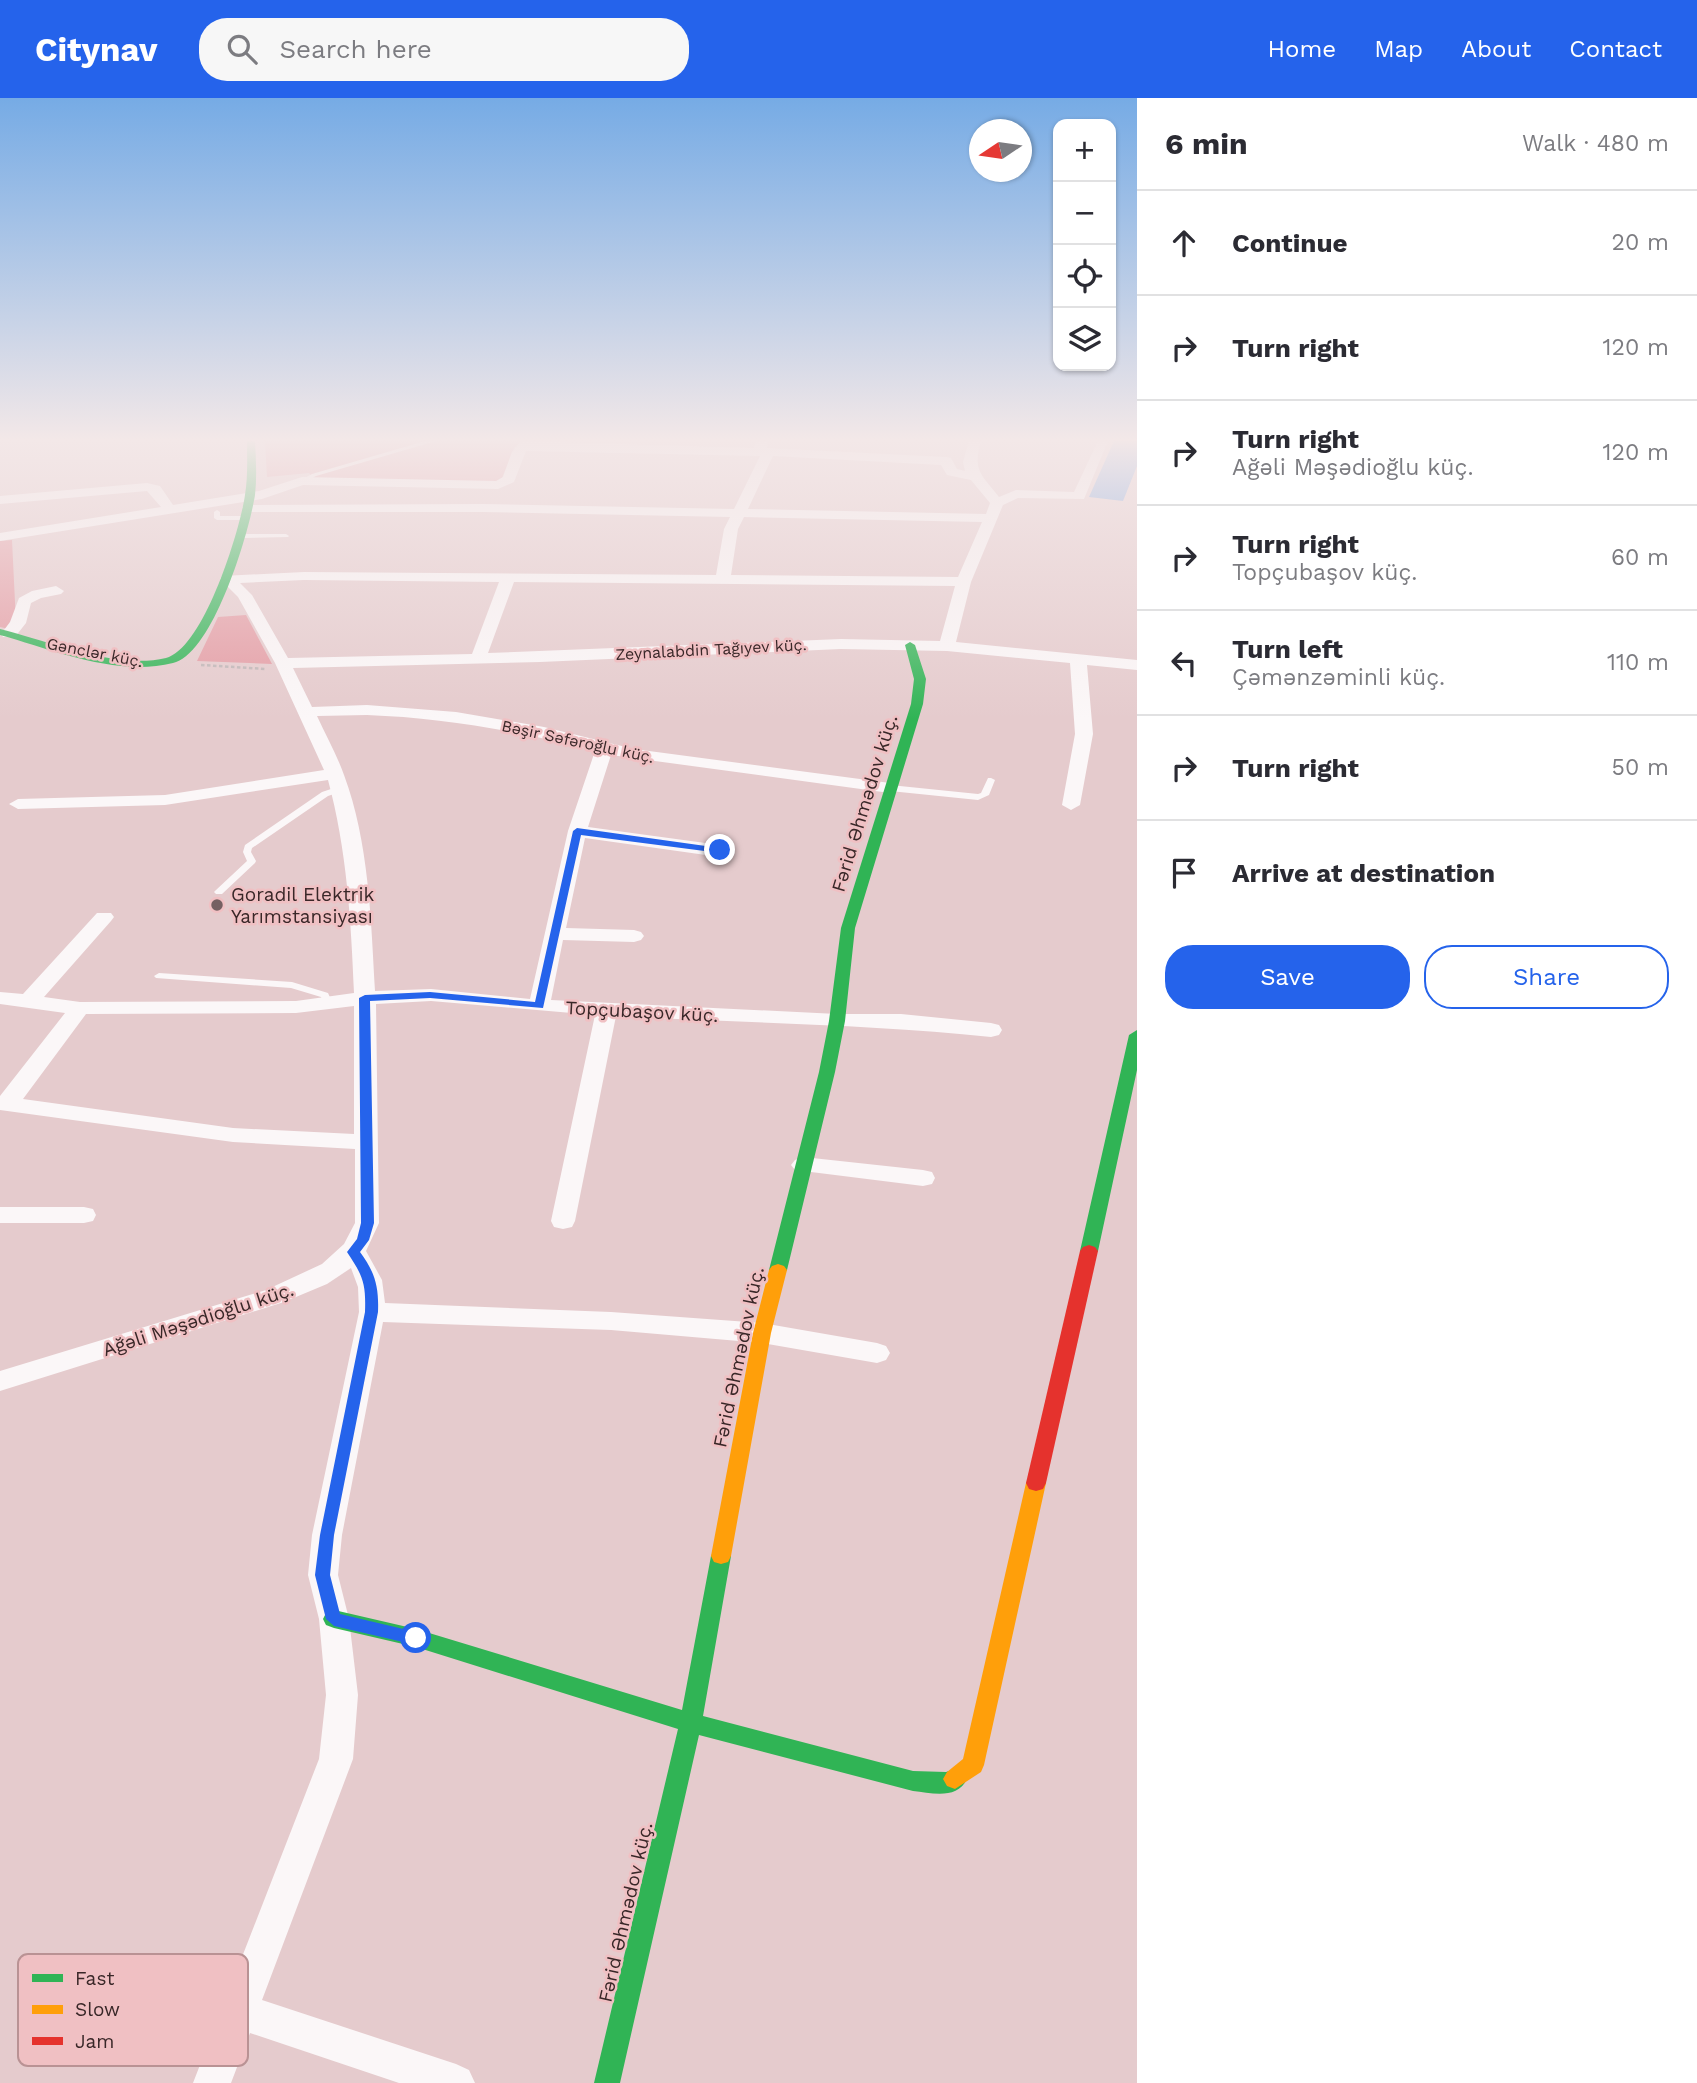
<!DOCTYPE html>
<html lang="en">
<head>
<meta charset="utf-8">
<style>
  :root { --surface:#fff; --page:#f7f7f7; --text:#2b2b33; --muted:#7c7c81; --line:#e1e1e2; --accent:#2563eb }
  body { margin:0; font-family:"Work Sans",sans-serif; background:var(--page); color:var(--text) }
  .controls { position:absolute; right:21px; top:21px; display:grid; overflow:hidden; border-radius:14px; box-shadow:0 2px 5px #0004 }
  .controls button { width:63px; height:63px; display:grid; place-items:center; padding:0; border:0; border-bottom:2px solid var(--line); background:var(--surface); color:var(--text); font:35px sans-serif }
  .compass { position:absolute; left:969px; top:21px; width:63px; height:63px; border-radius:50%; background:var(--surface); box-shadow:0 2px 5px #0004; rotate:257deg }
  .stop { position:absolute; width:21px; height:21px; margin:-16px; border:5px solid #2563eb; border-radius:50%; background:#fff }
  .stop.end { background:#2563eb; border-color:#fff; box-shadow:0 2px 7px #0008 }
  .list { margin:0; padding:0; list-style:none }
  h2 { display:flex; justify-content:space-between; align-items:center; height:91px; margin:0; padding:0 28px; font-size:30px }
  h2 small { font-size:23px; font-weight:400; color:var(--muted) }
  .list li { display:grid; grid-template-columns:46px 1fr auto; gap:21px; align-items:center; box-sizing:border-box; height:105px; padding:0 28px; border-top:2px solid var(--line) }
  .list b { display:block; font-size:26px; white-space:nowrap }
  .list p { margin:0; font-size:23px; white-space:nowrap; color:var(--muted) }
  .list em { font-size:23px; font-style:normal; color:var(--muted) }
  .actions { display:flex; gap:14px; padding:21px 28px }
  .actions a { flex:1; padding:16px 0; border:2px solid var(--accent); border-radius:28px; text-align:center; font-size:24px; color:var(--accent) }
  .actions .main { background:var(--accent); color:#fff }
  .icon { flex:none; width:38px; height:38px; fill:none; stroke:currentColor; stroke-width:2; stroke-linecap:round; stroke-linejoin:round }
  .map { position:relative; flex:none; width:1137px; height:1985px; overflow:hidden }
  header { display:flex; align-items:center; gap:42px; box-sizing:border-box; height:98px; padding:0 35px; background:var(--accent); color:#fff }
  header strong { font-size:33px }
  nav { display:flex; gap:38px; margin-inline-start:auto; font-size:24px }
  .search { width:490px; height:63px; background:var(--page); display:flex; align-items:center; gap:18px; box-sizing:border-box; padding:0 24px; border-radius:28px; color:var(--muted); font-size:26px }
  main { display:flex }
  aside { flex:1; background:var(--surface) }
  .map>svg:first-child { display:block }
  .green { fill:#e49ca4 }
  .water { fill:#6c9ee0 }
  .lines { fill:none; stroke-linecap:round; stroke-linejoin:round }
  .path { stroke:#bfb5b6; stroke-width:2.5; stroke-dasharray:3.5 2.5; stroke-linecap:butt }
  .lane { fill:#fbf7f8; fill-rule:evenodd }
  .street { fill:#fbf7f8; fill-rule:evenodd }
  .fast { fill:#30b455; fill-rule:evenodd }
  .slow { fill:#ff9f0a; fill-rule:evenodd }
  .jam { fill:#e5322d; fill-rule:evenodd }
  .route { fill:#2563eb }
  .poi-dot { fill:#756062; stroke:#f0c0c3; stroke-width:2.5 }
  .labels { text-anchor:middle; stroke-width:5; stroke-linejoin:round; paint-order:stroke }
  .far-street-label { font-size:16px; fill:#392728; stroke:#f0c0c3 }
  .street-label { font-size:19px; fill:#392728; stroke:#f0c0c3 }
  .poi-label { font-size:19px; fill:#392728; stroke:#f0c0c3; text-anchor:start }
  .key { fill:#f0c0c3; stroke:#b99294; stroke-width:2 }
  .key-label { font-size:19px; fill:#392728 }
</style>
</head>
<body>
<header>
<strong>Citynav</strong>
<div class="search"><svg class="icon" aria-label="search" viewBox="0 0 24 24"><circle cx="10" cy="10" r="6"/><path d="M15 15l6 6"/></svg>Search here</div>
<nav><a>Home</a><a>Map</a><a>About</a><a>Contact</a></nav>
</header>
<main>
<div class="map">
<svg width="1137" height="1985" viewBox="0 0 1137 1985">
  <rect width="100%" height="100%" fill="#e5cbcd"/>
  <path class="green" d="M 265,343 L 523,343 L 514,350 L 500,385 L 315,382 L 309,375 L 267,379 Z
    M 12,442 L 16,525 L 9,531 L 0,529 L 0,443 Z
    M 246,517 L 272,566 L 197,563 L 218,519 Z"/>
  <path class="water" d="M 1114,343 L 1137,343 L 1137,368 L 1123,403 L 1089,399 Z"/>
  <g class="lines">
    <path class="path" d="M 201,567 L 266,571"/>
    <path class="lane" d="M 425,343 L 436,343 L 316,378 L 304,384 L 299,383 L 312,376 Z
      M 217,412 L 220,414 L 220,418 L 247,418 L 250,420 L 247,422 L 217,422 L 214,420 L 214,414 Z
      M 286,436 L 289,438 L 288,439 L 243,440 L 240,438 L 243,436 Z
      M 988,680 L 991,680 L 995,682 L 989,697 L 978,702 L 890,693 L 886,690 L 890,687 L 978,696 L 981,695 Z
      M 340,688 L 344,691 L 343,693 L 328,698 L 252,750 L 251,754 L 256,763 L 255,765 L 222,796 L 216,796 L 214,794 L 216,792 L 247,763 L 243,754 L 245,747 L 322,694 Z
      M 159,875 L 292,884 L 328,895 L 333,906 L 328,909 L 325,908 L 321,899 L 291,890 L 156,880 L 154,878 Z"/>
    <path class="street" d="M 521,343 L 754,350 L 756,343 L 768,343 L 767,350 L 946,359 L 951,360 L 957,371 L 965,373 L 963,364 L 969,343 L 981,343 C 972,373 982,377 999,399 L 1016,392 L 1074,394 L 1097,345 L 1108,343 L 1084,401 L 1018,400 L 1003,407 L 971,484 L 956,544 L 1137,562 L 1137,572 L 1087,567 L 1093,636 L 1080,707 L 1071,712 L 1062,707 L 1075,636 L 1070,565 L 947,553 L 841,551 L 540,564 L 293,570 L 312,609 L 367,607 L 456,614 L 544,629 L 634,651 L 890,685 L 899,690 L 890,695 L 611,657 L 588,729 L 720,747 L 730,753 L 720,759 L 585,740 L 566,830 L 634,832 L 641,834 L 644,838 L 641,842 L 634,844 L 563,842 L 551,902 L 837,916 L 901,916 L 991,925 L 999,927 L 1002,932 L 999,937 L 991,939 C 867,926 741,925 616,918 L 575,1123 L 572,1129 L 563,1131 L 554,1129 L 551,1123 L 595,917 L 431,903 L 376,906 L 379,1125 L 366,1153 L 382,1182 L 385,1205 L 611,1214 L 762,1225 L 877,1245 L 886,1248 L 890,1255 L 886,1262 L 877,1265 L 762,1245 L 611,1232 L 383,1224 L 342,1437 L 338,1477 L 349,1521 L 358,1597 L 353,1661 L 262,1902 L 456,1966 L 469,1972 L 475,1985 L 399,1985 L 250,1935 L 231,1985 L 193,1985 L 319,1661 L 326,1597 L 319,1521 L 308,1477 L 312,1437 L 359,1214 L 358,1189 L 351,1170 L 327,1186 L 284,1204 L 0,1293 L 0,1273 L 266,1192 L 322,1166 L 344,1146 L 355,1125 L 355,1051 L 233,1044 L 0,1012 L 0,998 L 65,915 L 0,906 L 0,894 L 23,896 L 97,815 L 111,815 L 114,819 L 111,823 L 44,899 L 80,904 L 296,903 L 354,895 C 351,823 347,752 328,682 L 165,707 L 18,711 L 9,706 L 18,701 L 165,697 L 324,672 L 275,565 L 238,499 L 220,481 L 222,478 L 304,474 L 716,477 L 724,431 L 730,419 L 483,414 L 249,414 L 242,410 L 244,407 L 483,406 L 734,411 L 760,358 L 526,353 L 514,384 L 498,391 L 303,387 L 262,401 L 0,443 L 0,435 L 161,409 L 147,393 L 0,406 L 0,398 L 147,385 L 160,388 L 173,407 L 259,393 L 302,379 L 496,383 L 503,379 L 512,354 ZM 773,358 L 941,367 L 947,377 L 971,382 L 990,405 L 986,416 L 748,411 ZM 744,419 L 982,424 L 958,479 L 731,477 L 738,431 ZM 304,482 L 499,484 L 472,556 L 288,560 L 252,497 L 240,485 ZM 514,484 L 955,488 L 940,543 L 841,541 L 488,555 ZM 367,617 C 445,620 519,633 595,653 L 568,733 L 530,901 L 431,891 L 375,893 C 371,822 369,744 344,677 C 337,657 326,638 317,618 ZM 354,908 L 354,1036 L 233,1030 L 23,1001 L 86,916 L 296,915 Z
      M 56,488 L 64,493 L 61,496 L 41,500 L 31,505 L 26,525 L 15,539 L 3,539 L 1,536 L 10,524 L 19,500 L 32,493 Z
      M 803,1059 L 923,1072 L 932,1074 L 935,1080 L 932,1086 L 923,1088 L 795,1072 L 791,1067 L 795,1062 Z
      M 0,1109 L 84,1109 L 93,1111 L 96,1117 L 93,1123 L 84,1125 L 0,1125 Z"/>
    <path class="fast" d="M 247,343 L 255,343 C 256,361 257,379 255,397 C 249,435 213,556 173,565 C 116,579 54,552 0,537 L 0,531 C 49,543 116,572 166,560 C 204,550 240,432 245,397 C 248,379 247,361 247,343 Z
      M 910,544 L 915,547 L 926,581 L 923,606 L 855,830 L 845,923 L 835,974 L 787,1172 L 784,1176 L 772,1176 L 769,1172 L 819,974 L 829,923 L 841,830 L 911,606 L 914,581 L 905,547 Z
      M 1137,932 L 1137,972 L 1098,1153 L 1095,1157 L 1083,1157 L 1080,1153 L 1129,937 Z
      M 721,1450 L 728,1452 L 731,1458 L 703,1618 L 913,1673 L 946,1674 L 955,1671 L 963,1674 L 967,1681 C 957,1702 932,1695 913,1693 L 699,1637 L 620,1985 L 594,1985 L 678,1631 L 416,1549 L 334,1530 L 326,1527 L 323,1521 L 326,1515 L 334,1512 L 416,1531 L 682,1612 L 711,1458 L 714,1452 Z"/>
    <path class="slow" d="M 778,1166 L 784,1168 L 787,1172 L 771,1235 L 731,1458 L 728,1464 L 721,1466 L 714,1464 L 711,1458 L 753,1235 L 769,1172 L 772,1168 Z
      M 1036,1377 L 1043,1379 L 1046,1385 L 984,1667 L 981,1674 L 955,1691 L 947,1688 L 943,1681 L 947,1674 L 963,1661 L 1026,1385 L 1029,1379 Z"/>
    <path class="jam" d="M 1089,1147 L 1095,1149 L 1098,1153 L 1046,1385 L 1043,1391 L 1036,1393 L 1029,1391 L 1026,1385 L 1080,1153 L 1083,1149 Z"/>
  </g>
  <linearGradient id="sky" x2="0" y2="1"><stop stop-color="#76abe5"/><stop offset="0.55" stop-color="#f3e8e8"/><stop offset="1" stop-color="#f3e8e8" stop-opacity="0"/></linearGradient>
  <rect width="1137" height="621" fill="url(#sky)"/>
  <path class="route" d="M 577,730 L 720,750 L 725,752 L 720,755 L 581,737 L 543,910 L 430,900 L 370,903 L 374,1125 L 369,1142 L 360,1154 C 375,1174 379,1189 378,1214 L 334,1437 L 330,1477 L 340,1516 L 416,1534 L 424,1540 L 416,1547 L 334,1528 L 326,1521 L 315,1477 L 320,1437 L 365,1214 C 366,1185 363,1178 347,1154 L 357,1141 L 361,1125 L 359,900 L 365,897 L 430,894 L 535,904 L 573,733 Z"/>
  <circle class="poi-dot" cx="217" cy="807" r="7"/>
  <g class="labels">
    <g class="far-street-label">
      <text transform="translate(711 551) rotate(-3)" y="6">Zeynalabdin Tağıyev küç.</text>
      <text transform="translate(95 554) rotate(11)" y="6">Gənclər küç.</text>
      <text transform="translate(578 643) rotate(12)" y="6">Bəşir Səfəroğlu küç.</text>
    </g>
    <g class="street-label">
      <text transform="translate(864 705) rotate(-73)" y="7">Fərid Əhmədov küç.</text>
      <text transform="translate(642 913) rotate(3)" y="7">Topçubaşov küç.</text>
      <text transform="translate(198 1221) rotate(-18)" y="7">Ağəli Məşədioğlu küç.</text>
      <text transform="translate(738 1259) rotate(-78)" y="7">Fərid Əhmədov küç.</text>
      <text transform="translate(625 1814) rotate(-77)" y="7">Fərid Əhmədov küç.</text>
    </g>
    <g class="poi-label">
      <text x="231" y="803">Goradil Elektrik<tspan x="231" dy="22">Yarımstansiyası</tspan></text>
    </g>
  </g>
  <rect x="18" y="1856" width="230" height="112" rx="10" class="key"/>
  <rect x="32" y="1876" width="31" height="8" fill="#30b455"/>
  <rect x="32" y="1907" width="31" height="9" fill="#ff9f0a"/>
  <rect x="32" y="1939" width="31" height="8" fill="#e5322d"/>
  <g class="key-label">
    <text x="75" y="1887">Fast</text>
    <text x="75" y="1918">Slow</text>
    <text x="75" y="1950">Jam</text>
  </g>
</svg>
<div class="controls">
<button>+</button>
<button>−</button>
<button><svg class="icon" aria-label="locate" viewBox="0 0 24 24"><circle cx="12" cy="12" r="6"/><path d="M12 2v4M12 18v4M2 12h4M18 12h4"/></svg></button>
<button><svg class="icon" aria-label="layers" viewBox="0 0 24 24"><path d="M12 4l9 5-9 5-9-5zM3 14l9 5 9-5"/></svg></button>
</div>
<svg class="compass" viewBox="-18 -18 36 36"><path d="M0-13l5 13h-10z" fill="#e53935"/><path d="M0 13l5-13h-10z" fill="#7c7c81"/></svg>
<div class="stop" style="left:416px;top:1540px"></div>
<div class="stop end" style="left:720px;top:752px"></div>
</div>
<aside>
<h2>6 min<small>Walk · 480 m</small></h2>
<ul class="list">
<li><svg class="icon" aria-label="ahead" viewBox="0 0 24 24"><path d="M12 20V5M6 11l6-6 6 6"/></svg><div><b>Continue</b></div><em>20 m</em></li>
<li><svg class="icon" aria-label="right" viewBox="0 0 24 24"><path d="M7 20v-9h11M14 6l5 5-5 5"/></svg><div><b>Turn right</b></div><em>120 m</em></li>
<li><svg class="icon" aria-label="right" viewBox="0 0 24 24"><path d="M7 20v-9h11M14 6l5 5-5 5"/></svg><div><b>Turn right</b><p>Ağəli Məşədioğlu küç.</p></div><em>120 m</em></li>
<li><svg class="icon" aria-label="right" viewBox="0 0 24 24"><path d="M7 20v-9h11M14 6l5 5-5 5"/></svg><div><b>Turn right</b><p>Topçubaşov küç.</p></div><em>60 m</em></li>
<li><svg class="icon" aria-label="left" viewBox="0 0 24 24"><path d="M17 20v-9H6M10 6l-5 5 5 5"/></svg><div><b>Turn left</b><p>Çəmənzəminli küç.</p></div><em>110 m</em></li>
<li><svg class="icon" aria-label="right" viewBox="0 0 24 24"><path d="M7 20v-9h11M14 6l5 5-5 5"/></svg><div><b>Turn right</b></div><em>50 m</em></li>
<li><svg class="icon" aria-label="arrive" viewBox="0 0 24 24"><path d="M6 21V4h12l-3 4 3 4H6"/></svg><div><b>Arrive at destination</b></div></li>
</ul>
<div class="actions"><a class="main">Save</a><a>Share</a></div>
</aside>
</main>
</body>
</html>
